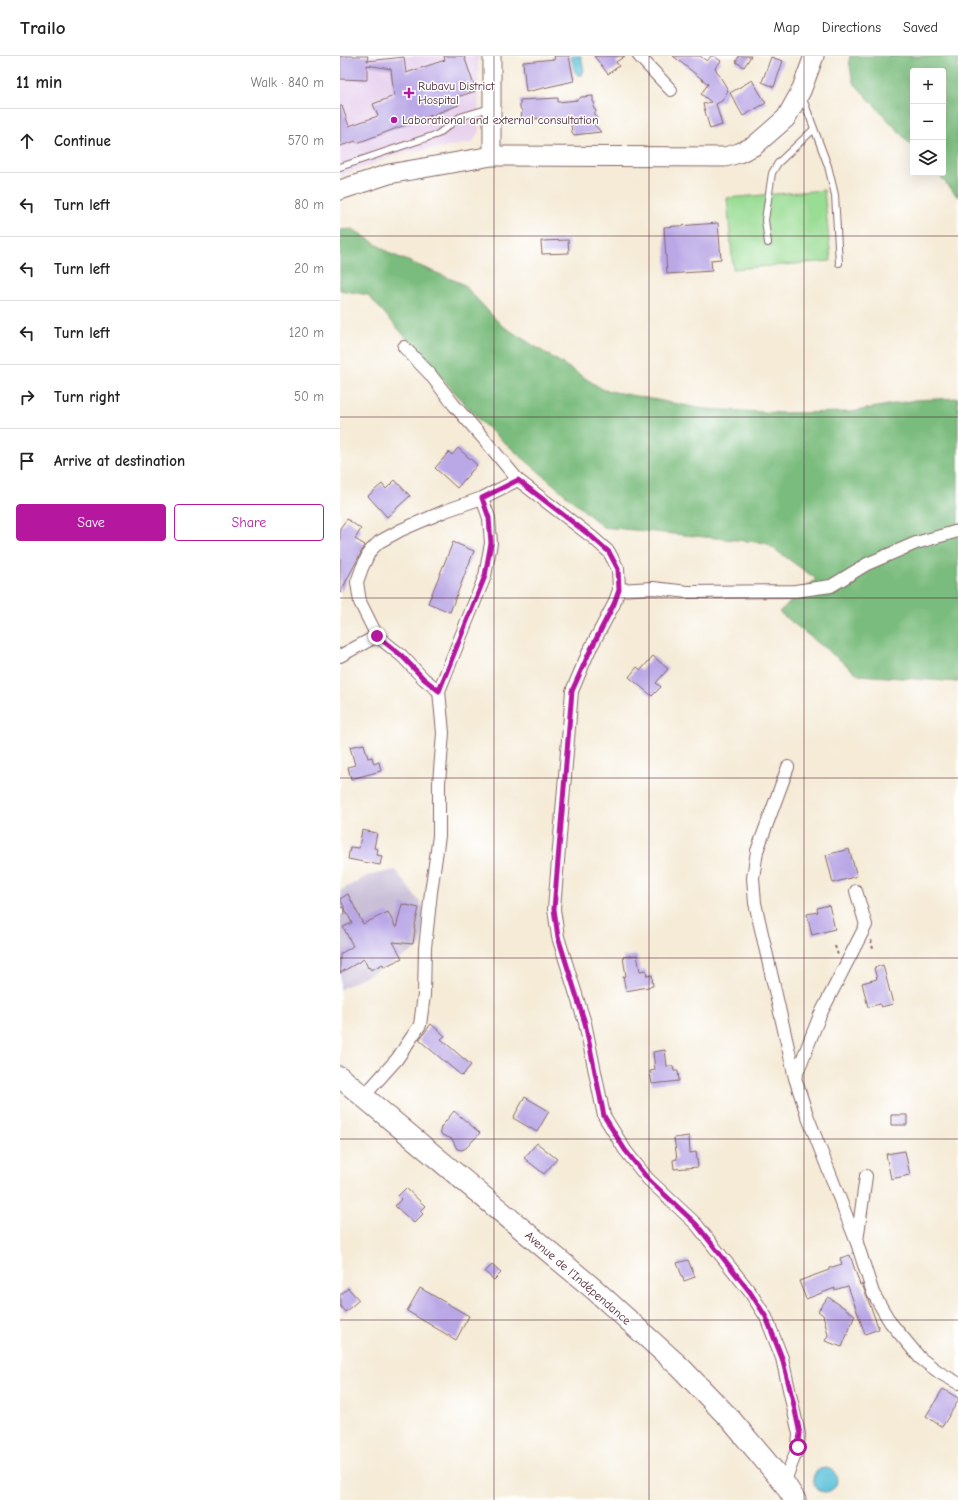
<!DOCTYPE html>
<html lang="en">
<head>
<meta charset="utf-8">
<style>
  :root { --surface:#fff; --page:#f6f6f6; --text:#222; --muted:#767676; --line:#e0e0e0; --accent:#b5179e }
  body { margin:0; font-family:"Comic Neue",sans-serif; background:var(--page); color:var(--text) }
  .controls { position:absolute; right:12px; top:12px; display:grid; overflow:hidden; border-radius:4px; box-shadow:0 4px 16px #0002 }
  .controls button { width:36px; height:36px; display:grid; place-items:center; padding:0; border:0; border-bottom:1px solid var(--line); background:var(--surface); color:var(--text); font:20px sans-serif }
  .stop { position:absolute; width:12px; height:12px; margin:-9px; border:3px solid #b5179e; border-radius:50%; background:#fff }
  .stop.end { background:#b5179e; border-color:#fff; box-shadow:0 1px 4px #0008 }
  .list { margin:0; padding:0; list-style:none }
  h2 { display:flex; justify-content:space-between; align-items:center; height:52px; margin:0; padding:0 16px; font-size:17px }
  h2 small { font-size:13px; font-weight:400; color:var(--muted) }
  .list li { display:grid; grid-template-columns:26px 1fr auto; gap:12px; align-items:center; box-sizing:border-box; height:64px; padding:0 16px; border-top:1px solid var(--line) }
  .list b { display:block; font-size:15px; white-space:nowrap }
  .list em { font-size:13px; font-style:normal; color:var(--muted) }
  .actions { display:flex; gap:8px; padding:12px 16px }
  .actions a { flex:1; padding:9px 0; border:1px solid var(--accent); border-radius:4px; text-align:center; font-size:14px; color:var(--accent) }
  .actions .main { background:var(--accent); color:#fff }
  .icon { flex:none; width:22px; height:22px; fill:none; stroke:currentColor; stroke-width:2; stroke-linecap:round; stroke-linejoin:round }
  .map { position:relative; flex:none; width:618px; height:1444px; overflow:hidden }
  header { display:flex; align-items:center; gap:24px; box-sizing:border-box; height:56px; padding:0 20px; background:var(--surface); border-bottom:1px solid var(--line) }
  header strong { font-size:19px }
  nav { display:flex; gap:22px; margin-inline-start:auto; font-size:14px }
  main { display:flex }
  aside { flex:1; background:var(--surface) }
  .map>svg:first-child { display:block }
  .built { fill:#e8d2ee }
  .industrial { fill:#c9bfd7 }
  .green { fill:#99dc93; stroke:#727e5f }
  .forest { fill:#7abc7d; stroke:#626e54 }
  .water { fill:#5dc2da; stroke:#547082 }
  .building { fill:#baa8e6 }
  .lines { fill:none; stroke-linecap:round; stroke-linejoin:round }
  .lane-casing { stroke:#866667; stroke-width:8 }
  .street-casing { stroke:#866667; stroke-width:14 }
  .secondary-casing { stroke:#866667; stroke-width:19 }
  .primary-casing { stroke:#866667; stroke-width:21 }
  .highway-casing { stroke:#866667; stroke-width:23 }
  .path { stroke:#866667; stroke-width:2; stroke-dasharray:3 3; stroke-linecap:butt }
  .lane { stroke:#fff; stroke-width:6 }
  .street { stroke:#fff; stroke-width:12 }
  .secondary { stroke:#fff; stroke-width:17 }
  .primary { stroke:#fff; stroke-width:19 }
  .highway { stroke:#fff; stroke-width:21 }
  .route { stroke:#b5179e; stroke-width:5 }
  .grid { fill:none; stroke:#4a1f2b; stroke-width:1; stroke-opacity:0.55 }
  .poi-dot { fill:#b5179e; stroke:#fff; stroke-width:1.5 }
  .labels { text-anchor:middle; stroke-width:3; stroke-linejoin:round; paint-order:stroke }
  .poi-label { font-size:12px; fill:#4a1f2b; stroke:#fff; text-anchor:start }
  .street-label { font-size:12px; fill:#4a1f2b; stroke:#fff }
</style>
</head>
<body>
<header>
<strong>Trailo</strong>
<nav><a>Map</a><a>Directions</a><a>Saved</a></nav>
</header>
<main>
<aside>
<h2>11 min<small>Walk · 840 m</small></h2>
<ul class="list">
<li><svg class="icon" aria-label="ahead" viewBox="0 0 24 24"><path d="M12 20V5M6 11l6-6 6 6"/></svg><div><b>Continue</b></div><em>570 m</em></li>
<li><svg class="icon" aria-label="left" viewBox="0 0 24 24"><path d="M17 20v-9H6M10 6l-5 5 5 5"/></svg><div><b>Turn left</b></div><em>80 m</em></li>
<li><svg class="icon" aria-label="left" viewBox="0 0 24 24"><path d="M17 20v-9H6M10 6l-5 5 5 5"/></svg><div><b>Turn left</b></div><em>20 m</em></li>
<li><svg class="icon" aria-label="left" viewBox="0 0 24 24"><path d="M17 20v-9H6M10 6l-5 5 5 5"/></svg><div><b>Turn left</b></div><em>120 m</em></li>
<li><svg class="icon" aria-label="right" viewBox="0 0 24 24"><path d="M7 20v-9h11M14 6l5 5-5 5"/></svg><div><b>Turn right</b></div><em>50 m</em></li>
<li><svg class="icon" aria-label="arrive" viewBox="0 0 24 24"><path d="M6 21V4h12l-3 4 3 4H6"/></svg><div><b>Arrive at destination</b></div></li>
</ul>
<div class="actions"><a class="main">Save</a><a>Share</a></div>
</aside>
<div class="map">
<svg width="618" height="1444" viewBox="0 0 618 1444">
  <rect width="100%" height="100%" fill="#fff"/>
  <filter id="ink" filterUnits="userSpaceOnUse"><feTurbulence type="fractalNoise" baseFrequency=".025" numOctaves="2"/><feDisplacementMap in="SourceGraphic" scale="8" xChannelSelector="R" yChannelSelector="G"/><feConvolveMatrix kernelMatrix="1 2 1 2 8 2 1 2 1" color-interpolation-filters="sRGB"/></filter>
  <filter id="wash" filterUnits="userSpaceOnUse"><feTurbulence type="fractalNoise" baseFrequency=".012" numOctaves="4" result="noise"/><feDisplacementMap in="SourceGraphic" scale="16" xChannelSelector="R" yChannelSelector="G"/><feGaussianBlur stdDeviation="0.9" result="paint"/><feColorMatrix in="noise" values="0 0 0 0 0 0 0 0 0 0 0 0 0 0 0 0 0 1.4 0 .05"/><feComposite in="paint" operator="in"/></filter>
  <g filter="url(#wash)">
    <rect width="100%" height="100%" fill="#f5ebd7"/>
    <path class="built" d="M 0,0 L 138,0 L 139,75 L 132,87 L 63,97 L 0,120 Z"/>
    <path class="industrial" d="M 55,814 L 85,853 L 81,889 L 62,902 L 0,933 L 0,835 L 27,820 Z"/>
    <path class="green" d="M 484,134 L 491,205 L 393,213 L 387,142 Z"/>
    <path class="forest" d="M 510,0 L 618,0 L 618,141 L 597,117 L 603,117 L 603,15 L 573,15 L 573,91 L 513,26 L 509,5 Z
      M 13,173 L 51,198 L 123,228 L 161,269 L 264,334 L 364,353 L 442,357 L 511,356 L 575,344 L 618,342 L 618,626 L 519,619 L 439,556 L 476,523 L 426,487 L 263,471 L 142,367 L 28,239 L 0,234 L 0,174 Z"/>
    <path class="water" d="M 231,0 L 241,0 L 244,14 L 242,19 L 238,19 L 235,16 Z
      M473 1424a12 12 0 1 1 24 0a12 12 0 1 1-24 0Z"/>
    <g id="blocks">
      <path class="building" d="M 0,0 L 28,0 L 27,5 L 64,1 L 66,17 L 105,4 L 104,0 L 124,0 L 136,35 L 117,41 L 119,49 L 17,87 L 16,85 L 0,90 L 0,50 L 2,50 L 9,70 L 38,60 L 33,48 L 54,40 L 51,13 L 27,9 L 27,24 L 0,23 Z
        M 214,0 L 229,0 L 234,25 L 186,36 L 183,6 L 215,3 Z
        M 254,0 L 285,0 L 276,6 L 279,10 L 268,18 Z
        M 333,0 L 360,0 L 367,5 L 371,0 L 374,0 L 381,5 L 375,12 L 388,34 L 382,45 L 376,48 L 382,69 L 370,73 L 363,48 L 371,46 L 361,38 L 368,28 Z
        M 399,0 L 411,0 L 404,11 L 396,6 Z
        M 431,1 L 443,5 L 434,31 L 422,26 Z
        M 412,24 L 426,47 L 403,60 L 390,37 Z
        M 253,40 L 253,46 L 255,47 L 253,51 L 256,55 L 254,58 L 257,62 L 252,66 L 261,76 L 234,79 L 232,76 L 230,62 L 181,63 L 182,55 L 180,52 L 180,44 L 218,42 L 218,46 L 238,44 L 241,41 Z
        M 378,167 L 381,203 L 371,204 L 372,215 L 327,218 L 324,171 Z
        M 228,184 L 229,197 L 202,198 L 201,185 Z
        M 118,392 L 137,409 L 117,432 L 95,412 L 109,396 L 112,399 Z
        M 55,424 L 70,440 L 47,461 L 28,440 L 42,428 L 46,433 Z
        M 7,463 L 21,473 L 15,483 L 25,489 L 0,537 L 0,472 Z
        M 113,486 L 134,495 L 110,556 L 88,547 Z
        M 313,600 L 328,613 L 316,627 L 321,631 L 312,640 L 289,621 L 297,611 L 301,614 Z
        M 24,688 L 28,702 L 32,701 L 34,708 L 39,706 L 41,715 L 11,723 L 8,711 L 15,709 L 10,691 Z
        M 22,774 L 37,777 L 34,792 L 38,793 L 37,799 L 42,800 L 40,809 L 8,803 L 10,791 L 19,792 Z
        M 509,793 L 517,820 L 493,827 L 486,799 Z
        M 8,838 L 23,868 L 48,856 L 56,872 L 62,848 L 79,852 L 74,873 L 75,873 L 73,888 L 53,886 L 62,902 L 44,911 L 43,908 L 31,914 L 29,911 L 28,912 L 24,903 L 0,917 L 0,898 L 13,890 L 3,871 L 12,867 L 0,843 Z
        M 489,849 L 495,873 L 472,879 L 467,858 L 478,856 L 477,852 Z
        M 297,899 L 300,915 L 306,914 L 307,920 L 312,919 L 313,930 L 286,935 L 283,921 L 286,920 L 283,901 Z
        M 543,909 L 553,948 L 541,951 L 540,948 L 528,951 L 522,927 L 537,923 L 534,912 Z
        M 91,968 L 105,980 L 101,983 L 131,1009 L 122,1020 L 79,984 Z
        M 325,994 L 327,1010 L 333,1010 L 334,1015 L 338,1015 L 339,1025 L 312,1028 L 310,1015 L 315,1014 L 313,996 Z
        M 185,1041 L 209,1055 L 197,1076 L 173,1062 Z
        M 114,1055 L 140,1077 L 126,1092 L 122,1094 L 117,1093 L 112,1083 L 102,1079 L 100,1075 L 101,1071 Z
        M 551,1059 L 567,1059 L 567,1069 L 551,1069 Z
        M 349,1080 L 350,1097 L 356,1096 L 358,1111 L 334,1113 L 333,1104 L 337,1103 L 334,1082 Z
        M 197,1087 L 217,1103 L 204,1118 L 184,1102 Z
        M 565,1095 L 570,1119 L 551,1123 L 546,1098 Z
        M 66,1132 L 85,1150 L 80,1155 L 83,1158 L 74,1167 L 55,1150 L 61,1143 L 58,1140 Z
        M 510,1199 L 520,1229 L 522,1228 L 539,1273 L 525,1278 L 508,1230 L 494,1234 L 495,1232 L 466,1243 L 459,1225 L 489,1214 L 489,1212 L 502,1208 L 500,1202 Z
        M 348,1204 L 355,1221 L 344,1225 L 337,1207 Z
        M 152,1209 L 161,1217 L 154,1224 L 145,1216 Z
        M 8,1232 L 19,1244 L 5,1256 L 0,1250 L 0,1239 Z
        M 80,1232 L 129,1260 L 116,1284 L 67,1255 Z
        M 488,1241 L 515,1259 L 502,1291 L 485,1285 L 488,1279 L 483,1259 L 478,1255 Z
        M 603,1333 L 618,1342 L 618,1345 L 602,1371 L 586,1360 Z"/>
    </g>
  </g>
  <g filter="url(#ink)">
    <use href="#blocks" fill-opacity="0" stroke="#866667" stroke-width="1"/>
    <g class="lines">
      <defs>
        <path id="lane" d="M 462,40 L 488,110 L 495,139 L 499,207
          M 0,111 L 98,78 L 120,61 L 150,52
          M 428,187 L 425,164 L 432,117 L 438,107 L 474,73
          M 0,855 L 1,855"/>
        <path id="street" d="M 299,0 L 331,34
          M 64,291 L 90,318 L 114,349 L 144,383 L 178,424 L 252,481 L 269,496 L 278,513 L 279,534 L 274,548 L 249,595 L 232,635 L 214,853 L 218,881 L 245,967 L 264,1060 L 285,1094 L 308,1123 L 356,1168 L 410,1236 L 426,1261 L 442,1302 L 459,1378 L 458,1391 L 444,1427
          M 279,534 L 313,532 L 348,536 L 455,535 L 491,530 L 527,508 L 576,487 L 618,475
          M 0,600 L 37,580
          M 99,635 L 84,623 L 62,600 L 37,580 L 20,546 L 17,526 L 22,512 L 30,495 L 39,486 L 61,474 L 105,455 L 142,442 L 178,424
          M 448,711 L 417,795 L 413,822 L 415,847 L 455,1022 L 467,1059 L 517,1187 L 533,1237 L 550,1266 L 580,1302 L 600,1317 L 618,1327
          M 455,1022 L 480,959 L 526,869 L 516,835
          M 23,1041 L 57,1003 L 80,969 L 84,939 L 85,892 L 91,836 L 99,780 L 99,727 L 103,677 L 99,635 L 145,520 L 151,487 L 149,462 L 142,442
          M 517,1185 L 526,1120"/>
        <path id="secondary" d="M 152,100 L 152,0"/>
        <path id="primary" d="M 0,134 L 49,118 L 152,100 L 385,101 L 399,97 L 414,90 L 446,62 L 461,35 L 474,0"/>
        <path id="highway" d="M 0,1021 L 255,1234 L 340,1311 L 391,1364 L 444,1427 L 455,1444"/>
      </defs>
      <use href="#lane" class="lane-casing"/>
      <use href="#street" class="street-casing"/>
      <use href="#secondary" class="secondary-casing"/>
      <use href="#primary" class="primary-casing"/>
      <use href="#highway" class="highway-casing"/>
      <path class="path" d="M 531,884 L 533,893
        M 495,890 L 498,899"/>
      <use href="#lane" class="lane"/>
      <use href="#street" class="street"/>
      <use href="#secondary" class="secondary"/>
      <use href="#primary" class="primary"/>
      <use href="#highway" class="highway"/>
    </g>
  </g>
  <g class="lines" filter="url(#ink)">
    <path class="route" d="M 37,580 L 62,600 L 84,623 L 99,635 L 145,520 L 151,487 L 149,462 L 142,442 L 178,424 L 252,481 L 269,496 L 278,513 L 279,534 L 274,548 L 250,595 L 232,635 L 214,853 L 218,881 L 245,967 L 264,1060 L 285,1094 L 308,1123 L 356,1168 L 410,1236 L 426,1261 L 442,1302 L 453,1345 L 460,1378 L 458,1391"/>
  </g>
  <path class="grid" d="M 154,0 L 154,1444M 309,0 L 309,1444M 464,0 L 464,1444M 0,180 L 618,180M 0,361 L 618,361M 0,542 L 618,542M 0,722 L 618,722M 0,902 L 618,902M 0,1083 L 618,1083M 0,1264 L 618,1264"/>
  <g class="poi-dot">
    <path d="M67 31h4v4h4v4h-4v4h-4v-4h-4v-4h4z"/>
    <circle cx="54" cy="64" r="4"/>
  </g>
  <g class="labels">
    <g class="poi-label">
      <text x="78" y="34">Rubavu District<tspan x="78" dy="14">Hospital</tspan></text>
      <text x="62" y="68">Laborational and external consultation</text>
    </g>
    <g class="street-label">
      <text transform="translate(238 1222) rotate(41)" y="4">Avenue de l'Indépendance</text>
    </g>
  </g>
</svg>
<div class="controls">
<button>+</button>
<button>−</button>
<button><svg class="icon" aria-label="layers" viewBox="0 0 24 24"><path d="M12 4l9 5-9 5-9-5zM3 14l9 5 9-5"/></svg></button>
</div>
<div class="stop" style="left:458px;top:1391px"></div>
<div class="stop end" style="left:37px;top:580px"></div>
</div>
</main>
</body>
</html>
